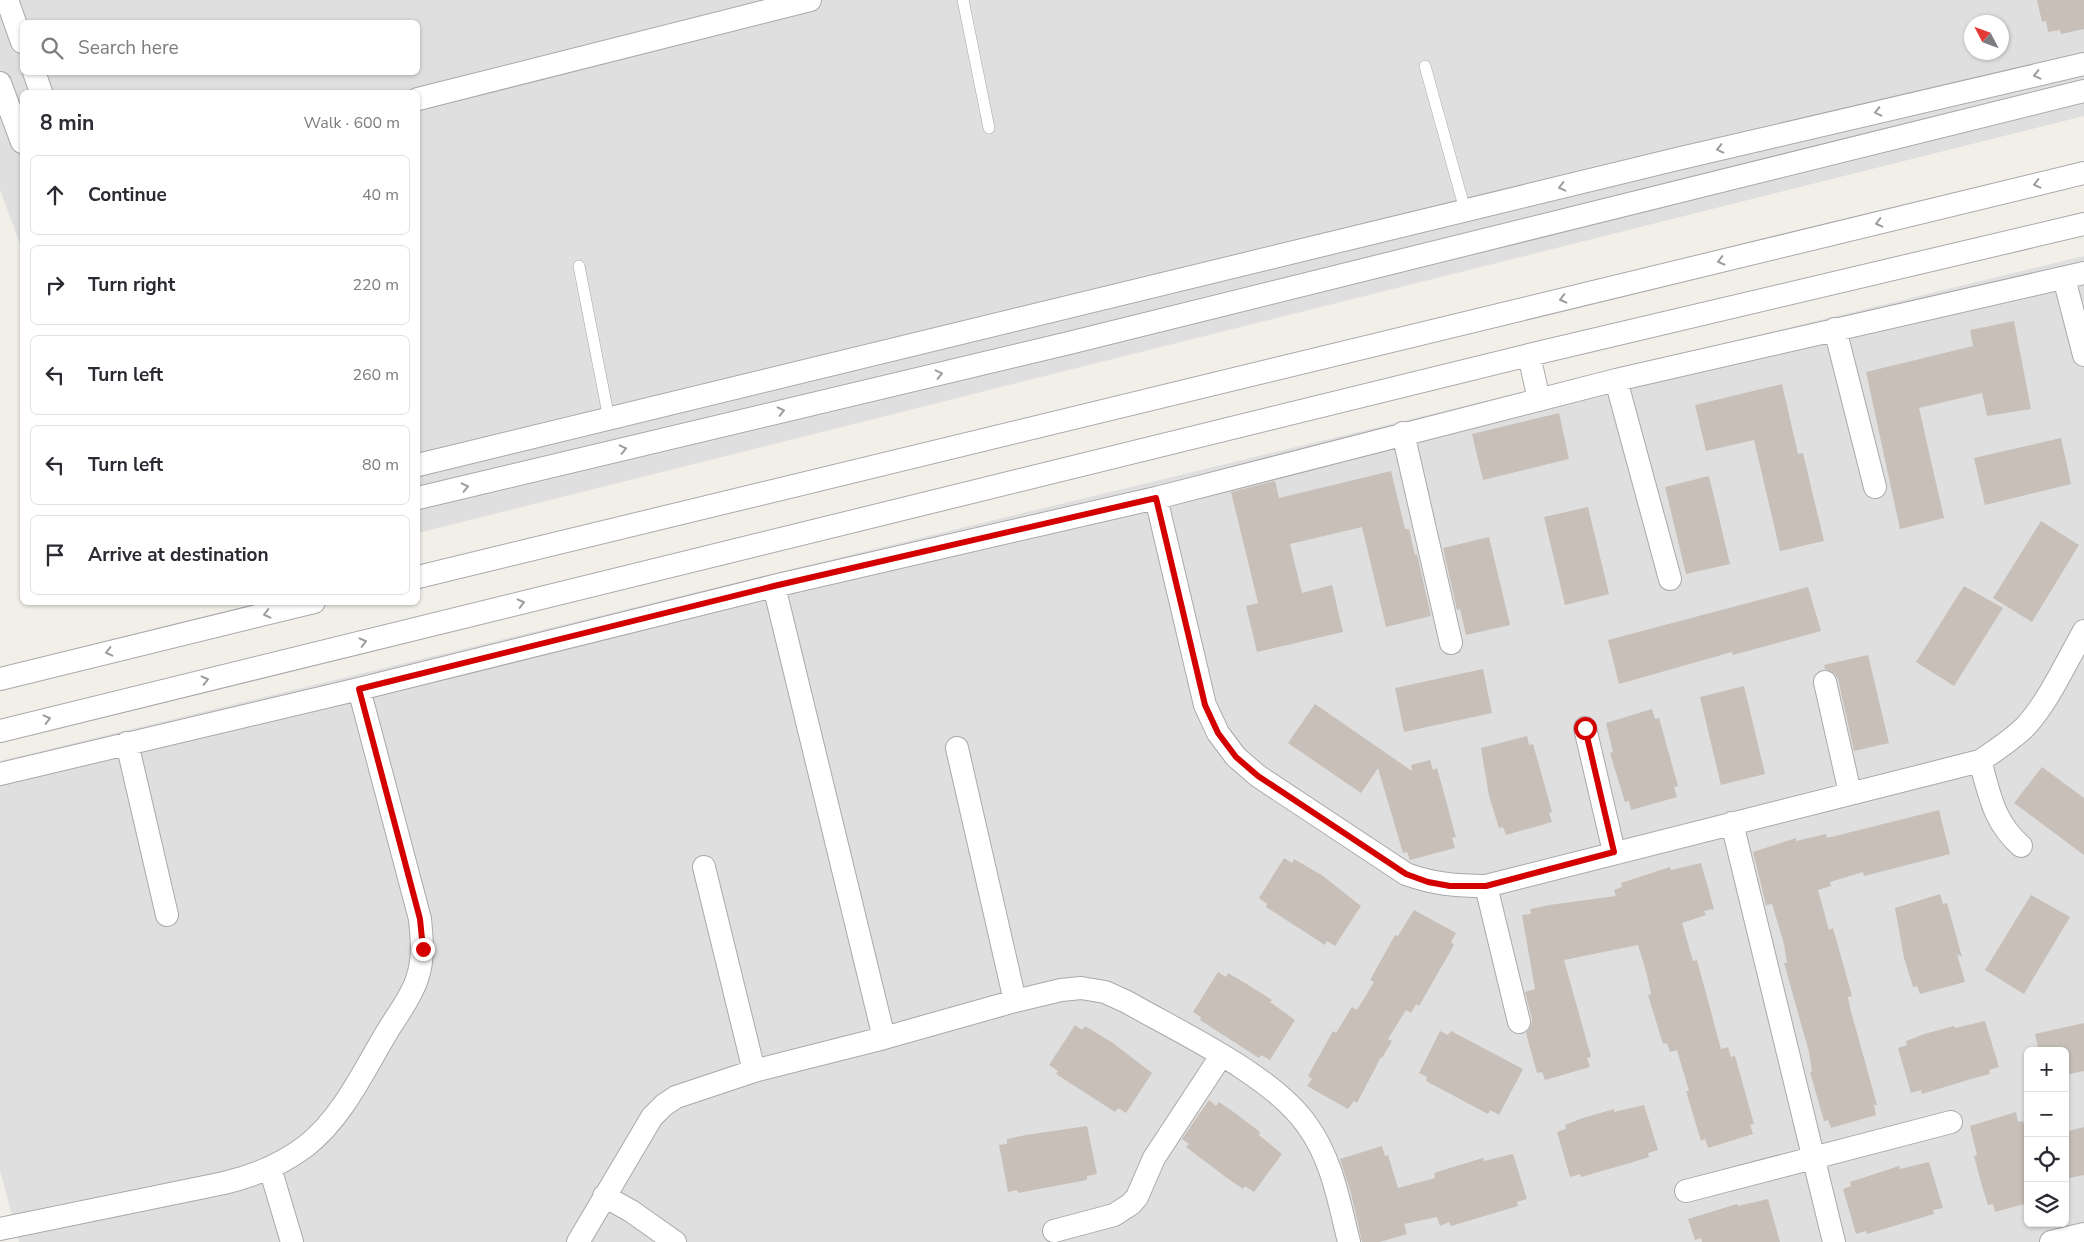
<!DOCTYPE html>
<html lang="en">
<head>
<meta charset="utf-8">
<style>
  :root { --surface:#fff; --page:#f7f7f7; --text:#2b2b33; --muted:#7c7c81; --line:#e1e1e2 }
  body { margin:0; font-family:"Nunito Sans",sans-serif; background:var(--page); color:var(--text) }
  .controls { position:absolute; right:15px; bottom:15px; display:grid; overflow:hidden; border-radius:8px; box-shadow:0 1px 4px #0004 }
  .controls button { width:45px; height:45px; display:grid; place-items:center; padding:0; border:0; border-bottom:1px solid var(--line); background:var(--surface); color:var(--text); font:25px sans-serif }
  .compass { position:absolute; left:1964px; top:15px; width:45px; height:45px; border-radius:50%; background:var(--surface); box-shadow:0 1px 4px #0004; rotate:311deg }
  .stop { position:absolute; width:15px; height:15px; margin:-11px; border:4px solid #d40000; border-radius:50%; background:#fff }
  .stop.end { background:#d40000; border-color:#fff; box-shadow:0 1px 5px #0008 }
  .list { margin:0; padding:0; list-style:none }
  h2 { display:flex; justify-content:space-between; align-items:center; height:65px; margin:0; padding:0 20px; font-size:21px }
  h2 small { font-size:16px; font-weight:400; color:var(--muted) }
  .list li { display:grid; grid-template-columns:32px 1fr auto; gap:15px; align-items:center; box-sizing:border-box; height:80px; margin:0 10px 10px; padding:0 10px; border:1px solid var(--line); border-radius:8px }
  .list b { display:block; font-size:19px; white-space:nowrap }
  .list em { font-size:16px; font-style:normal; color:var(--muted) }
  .icon { flex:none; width:28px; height:28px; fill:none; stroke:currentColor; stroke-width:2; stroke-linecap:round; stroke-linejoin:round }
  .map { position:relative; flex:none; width:2084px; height:1242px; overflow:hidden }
  .search { position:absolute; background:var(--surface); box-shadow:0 1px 4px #0004; left:20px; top:20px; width:400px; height:55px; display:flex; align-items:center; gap:12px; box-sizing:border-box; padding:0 18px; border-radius:8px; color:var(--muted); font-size:19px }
  .panel { position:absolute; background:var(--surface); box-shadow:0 1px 4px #0004; left:20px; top:90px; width:400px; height:515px; border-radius:8px }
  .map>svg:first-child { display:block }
  .residential { fill:#e0dfdf; fill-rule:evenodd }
  .building { fill:#c7bfb8 }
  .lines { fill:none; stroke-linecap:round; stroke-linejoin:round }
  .lane-casing { stroke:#a9a9a9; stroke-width:12 }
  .street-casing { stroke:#a9a9a9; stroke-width:24 }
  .lane { stroke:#fff; stroke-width:11 }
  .street { stroke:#fff; stroke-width:22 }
  .oneway { stroke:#9c9c9c }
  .route { stroke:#d40000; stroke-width:6 }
</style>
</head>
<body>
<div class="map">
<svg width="2084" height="1242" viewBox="0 0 2084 1242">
  <rect width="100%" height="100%" fill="#f2efe9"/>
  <path class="residential" d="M 0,0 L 2084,0 L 2084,116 L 418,533 L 418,92 L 22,92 L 22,249 L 0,190 ZM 22,22 L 418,22 L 418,72 L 22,72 ZM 1972,22 L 2002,22 L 2002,52 L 1972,52 Z
    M 2084,256 L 2084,1237 L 2060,1242 L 19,1242 L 0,1170 L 0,761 ZM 2028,1051 L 2065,1051 L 2065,1223 L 2028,1223 Z"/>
  <path class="building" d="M 2037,0 L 2084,0 L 2084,29 L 2061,34 L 2060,30 L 2048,32 L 2046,21 L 2042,22 Z
    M 2014,321 L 2031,409 L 1987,416 L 1982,393 L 1919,408 L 1944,518 L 1900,529 L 1866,372 L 1973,346 L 1970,330 Z
    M 1782,384 L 1798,454 L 1803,453 L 1824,541 L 1780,551 L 1754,440 L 1706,451 L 1695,405 Z
    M 1559,413 L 1569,459 L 1483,480 L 1472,434 Z
    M 2061,438 L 2071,484 L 1985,505 L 1974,458 Z
    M 1391,471 L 1405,529 L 1409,529 L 1415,555 L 1417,554 L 1431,616 L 1386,627 L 1362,527 L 1290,544 L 1302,593 L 1332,585 L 1343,632 L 1257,652 L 1246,606 L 1258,603 L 1231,492 L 1275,481 L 1279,498 Z
    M 1709,476 L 1730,564 L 1686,574 L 1665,487 Z
    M 1588,507 L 1609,594 L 1565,605 L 1544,517 Z
    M 2041,521 L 2079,545 L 2032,622 L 1993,598 Z
    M 1489,537 L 1510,625 L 1466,635 L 1460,609 L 1457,610 L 1443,548 Z
    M 1964,586 L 2003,608 L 1954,686 L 1916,662 Z
    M 1808,587 L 1821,631 L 1733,655 L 1732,652 L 1619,684 L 1608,640 Z
    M 1868,655 L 1889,743 L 1854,751 L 1838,679 L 1834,673 L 1825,669 L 1824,665 Z
    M 1483,669 L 1492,713 L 1404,732 L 1395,688 Z
    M 1744,686 L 1765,774 L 1721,785 L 1700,697 Z
    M 1315,704 L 1412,771 L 1411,765 L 1430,760 L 1433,770 L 1437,768 L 1456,837 L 1452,838 L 1455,848 L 1410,860 L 1407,852 L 1403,853 L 1378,768 L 1361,793 L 1288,743 Z
    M 1652,709 L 1655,719 L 1659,718 L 1678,786 L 1674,787 L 1677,797 L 1631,810 L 1629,801 L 1625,802 L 1610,753 L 1613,752 L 1606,723 Z
    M 1527,736 L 1529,745 L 1533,744 L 1552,812 L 1549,813 L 1552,822 L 1506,835 L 1503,827 L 1499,828 L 1489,796 L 1481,748 Z
    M 2042,767 L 2084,798 L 2084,855 L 2014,803 Z
    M 1939,810 L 1950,854 L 1864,876 L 1863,872 L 1830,882 L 1831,886 L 1818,890 L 1829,930 L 1833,928 L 1852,996 L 1848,997 L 1850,1008 L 1877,1105 L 1874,1105 L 1876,1115 L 1831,1128 L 1828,1120 L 1824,1121 L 1810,1072 L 1812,1071 L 1809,1052 L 1784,963 L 1787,963 L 1784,944 L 1772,904 L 1766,905 L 1753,852 L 1796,838 L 1796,841 L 1826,834 L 1827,838 Z
    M 1284,858 L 1292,863 L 1294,859 L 1323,876 L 1361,906 L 1335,946 L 1327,941 L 1325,945 L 1266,907 L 1267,904 L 1259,898 Z
    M 1701,863 L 1714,909 L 1704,911 L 1706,915 L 1682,923 L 1693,961 L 1697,960 L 1721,1049 L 1728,1047 L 1731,1057 L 1735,1056 L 1754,1124 L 1750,1125 L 1753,1134 L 1708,1148 L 1705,1139 L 1701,1141 L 1686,1091 L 1689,1091 L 1677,1050 L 1670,1052 L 1667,1043 L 1663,1044 L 1648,995 L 1651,994 L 1647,975 L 1638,945 L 1564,960 L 1591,1057 L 1587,1058 L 1590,1067 L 1545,1080 L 1542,1072 L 1537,1073 L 1526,1033 L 1531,1026 L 1532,1019 L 1525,992 L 1535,989 L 1522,915 L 1531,914 L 1530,909 L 1549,905 L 1616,896 L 1614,890 L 1622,887 L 1621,883 L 1670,867 L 1671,870 Z
    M 1940,894 L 1943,904 L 1947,903 L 1962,957 L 1957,954 L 1965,982 L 1920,994 L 1917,986 L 1913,987 L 1904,958 L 1895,908 Z
    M 2031,895 L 2070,917 L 2024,994 L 1985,970 Z
    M 1414,910 L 1456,933 L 1451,942 L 1454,945 L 1419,1006 L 1416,1004 L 1411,1013 L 1406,1010 L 1388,1039 L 1392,1041 L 1382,1058 L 1381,1057 L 1357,1103 L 1354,1101 L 1348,1109 L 1307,1086 L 1312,1079 L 1308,1076 L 1333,1031 L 1336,1033 L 1352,1007 L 1357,1010 L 1374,982 L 1370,980 L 1395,935 L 1398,936 Z
    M 1218,972 L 1226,977 L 1228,973 L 1245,983 L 1272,1000 L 1270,1002 L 1295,1020 L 1270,1060 L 1261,1055 L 1259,1058 L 1200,1020 L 1201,1017 L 1193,1012 Z
    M 1985,1021 L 1999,1067 L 1989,1070 L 1990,1074 L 1971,1079 L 1922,1094 L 1921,1090 L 1911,1093 L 1898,1048 L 1907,1045 L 1906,1041 L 1924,1034 L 1954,1026 L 1955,1028 Z
    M 2084,1023 L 2084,1071 L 2065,1075 L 2065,1051 L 2039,1051 L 2035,1034 Z
    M 1075,1025 L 1082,1030 L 1085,1026 L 1113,1043 L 1152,1073 L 1126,1113 L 1118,1108 L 1115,1112 L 1056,1074 L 1058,1071 L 1049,1065 Z
    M 1440,1031 L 1448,1035 L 1451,1031 L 1523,1069 L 1499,1115 L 1490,1110 L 1488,1114 L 1426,1081 L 1427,1077 L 1419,1073 Z
    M 1209,1100 L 1216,1106 L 1219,1102 L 1235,1113 L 1260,1132 L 1259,1135 L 1282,1154 L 1254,1192 L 1245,1186 L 1243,1189 L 1227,1178 L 1186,1147 L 1189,1144 L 1182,1139 Z
    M 1644,1105 L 1658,1150 L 1648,1153 L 1649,1157 L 1630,1163 L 1581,1177 L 1580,1174 L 1570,1177 L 1557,1132 L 1566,1129 L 1565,1125 L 1583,1118 L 1614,1109 L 1614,1112 Z
    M 2016,1112 L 2018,1122 L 2023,1121 L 2028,1140 L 2028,1203 L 1995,1212 L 1993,1204 L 1988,1205 L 1982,1186 L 1974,1156 L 1977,1155 L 1970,1126 Z
    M 1087,1126 L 1097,1174 L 1087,1176 L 1087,1180 L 1018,1193 L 1017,1190 L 1008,1192 L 999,1145 L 1007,1144 L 1007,1139 L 1026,1135 Z
    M 2084,1127 L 2084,1175 L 2065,1179 L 2065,1132 Z
    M 1382,1146 L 1385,1156 L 1388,1155 L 1398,1188 L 1435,1178 L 1434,1173 L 1453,1167 L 1483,1158 L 1484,1161 L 1513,1154 L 1527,1199 L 1517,1202 L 1518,1206 L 1451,1226 L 1449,1222 L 1440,1226 L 1437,1217 L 1404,1224 L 1407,1234 L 1380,1242 L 1362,1242 L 1351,1193 L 1340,1159 Z
    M 1929,1162 L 1943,1208 L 1933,1210 L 1934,1214 L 1867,1234 L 1866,1231 L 1856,1234 L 1843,1189 L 1851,1186 L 1850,1182 L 1899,1166 L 1900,1169 Z
    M 1768,1199 L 1780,1242 L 1702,1242 L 1701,1238 L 1695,1240 L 1688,1219 L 1737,1204 L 1738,1206 Z"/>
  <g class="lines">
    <defs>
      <path id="lane" d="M 963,0 L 989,128
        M 1425,66 L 1465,210
        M 579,266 L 609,419"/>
      <path id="street" d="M 7,0 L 22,42
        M 34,72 L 41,92
        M 0,83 L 22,142
        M 418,99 L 810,0
        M 2064,278 L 2084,355
        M 1835,329 L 1875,487
        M 1529,355 L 1539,400
        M 1616,380 L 1670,579
        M 1403,433 L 1451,643
        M 418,465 L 1677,159 L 2084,64
        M 418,498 L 1069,343 L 2084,91
        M 1156,498 L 1205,705 L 1218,733 L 1236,757 L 1258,776 L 1406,874 C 1433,884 1457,886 1486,886 L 1980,761 C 1996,750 2012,740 2026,726 C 2050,699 2066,662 2084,631
        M 418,577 L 2084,173
        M 774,586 L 884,1038
        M 0,679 L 314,602
        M 1825,682 L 1850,793
        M 1585,728 L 1614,852
        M 0,731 L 1529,355 L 2084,224
        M 127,743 L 167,915
        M 957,748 L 1015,1001
        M 1980,761 C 1990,795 1993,821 2021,846
        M 0,774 L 359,689 L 774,586 L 1156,498 L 1616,380 L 2084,273
        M 1732,823 L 1834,1242
        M 704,867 L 754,1071
        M 1486,886 L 1519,1022
        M 270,1168 L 292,1242
        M 1686,1191 L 1951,1122
        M 604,1196 L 631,1211 L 675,1242
        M 0,1229 L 224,1183 C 254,1176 281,1165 306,1146 C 343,1117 364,1070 387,1032 C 397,1015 411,998 417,979 C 424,959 422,940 420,919 L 359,689
        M 1054,1231 L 1114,1215 L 1131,1204 L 1137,1197 L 1154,1158 L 1221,1056
        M 578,1242 L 652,1117 L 664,1105 L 676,1097 L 754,1071 L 884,1038 L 1015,1001 L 1061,990 L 1081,988 L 1105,992 L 1127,1002 C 1181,1033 1272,1075 1307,1125 C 1332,1159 1339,1202 1349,1242
        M 2051,1242 L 2084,1234"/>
    </defs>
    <use href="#lane" class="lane-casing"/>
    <use href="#street" class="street-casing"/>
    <use href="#lane" class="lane"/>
    <use href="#street" class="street"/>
  </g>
  <defs><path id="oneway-chevron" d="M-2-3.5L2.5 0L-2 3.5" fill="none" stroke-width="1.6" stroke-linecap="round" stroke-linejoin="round" transform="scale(1.25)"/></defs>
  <g class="oneway">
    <use href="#oneway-chevron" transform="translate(2037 75) rotate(167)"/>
    <use href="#oneway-chevron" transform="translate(1878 112) rotate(167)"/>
    <use href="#oneway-chevron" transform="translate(1720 149) rotate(167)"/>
    <use href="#oneway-chevron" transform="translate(2037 184) rotate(166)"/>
    <use href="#oneway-chevron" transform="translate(1562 187) rotate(166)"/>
    <use href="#oneway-chevron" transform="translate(1879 223) rotate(166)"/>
    <use href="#oneway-chevron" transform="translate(1721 261) rotate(166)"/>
    <use href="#oneway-chevron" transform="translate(1563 299) rotate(166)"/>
    <use href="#oneway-chevron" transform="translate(939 374) rotate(-13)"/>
    <use href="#oneway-chevron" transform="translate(781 411) rotate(-13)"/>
    <use href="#oneway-chevron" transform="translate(623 449) rotate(-13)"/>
    <use href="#oneway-chevron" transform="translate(465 487) rotate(-13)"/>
    <use href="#oneway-chevron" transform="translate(521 603) rotate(-14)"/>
    <use href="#oneway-chevron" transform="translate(267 614) rotate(166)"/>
    <use href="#oneway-chevron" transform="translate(363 642) rotate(-14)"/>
    <use href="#oneway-chevron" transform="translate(109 652) rotate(166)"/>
    <use href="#oneway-chevron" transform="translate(205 680) rotate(-14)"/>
    <use href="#oneway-chevron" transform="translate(47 719) rotate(-14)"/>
  </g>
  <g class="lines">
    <path class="route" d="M 423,949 L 420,919 L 359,689 L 774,586 L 1156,498 L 1205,705 L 1218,733 L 1236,757 L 1258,776 L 1406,874 L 1428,882 L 1450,886 L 1486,886 L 1614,852 L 1585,728"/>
  </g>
</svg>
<div class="controls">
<button>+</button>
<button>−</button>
<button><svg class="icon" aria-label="locate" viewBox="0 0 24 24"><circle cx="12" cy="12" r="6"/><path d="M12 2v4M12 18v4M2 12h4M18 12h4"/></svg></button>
<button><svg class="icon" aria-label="layers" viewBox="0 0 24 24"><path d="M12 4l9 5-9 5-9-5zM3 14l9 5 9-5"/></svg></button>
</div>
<svg class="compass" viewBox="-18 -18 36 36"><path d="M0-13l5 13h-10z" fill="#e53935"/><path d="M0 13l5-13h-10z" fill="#7c7c81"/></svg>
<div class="stop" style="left:1585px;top:728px"></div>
<div class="stop end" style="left:423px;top:949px"></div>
<div class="search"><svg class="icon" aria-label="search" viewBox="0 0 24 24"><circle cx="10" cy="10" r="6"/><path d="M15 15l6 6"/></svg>Search here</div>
<section class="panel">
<h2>8 min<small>Walk · 600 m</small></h2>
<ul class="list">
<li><svg class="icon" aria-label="ahead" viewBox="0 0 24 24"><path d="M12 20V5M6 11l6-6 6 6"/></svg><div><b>Continue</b></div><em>40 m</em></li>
<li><svg class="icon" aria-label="right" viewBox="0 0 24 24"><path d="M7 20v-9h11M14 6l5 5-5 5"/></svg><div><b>Turn right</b></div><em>220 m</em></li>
<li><svg class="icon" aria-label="left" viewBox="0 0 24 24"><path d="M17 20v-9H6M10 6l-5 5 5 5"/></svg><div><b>Turn left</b></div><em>260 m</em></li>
<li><svg class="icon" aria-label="left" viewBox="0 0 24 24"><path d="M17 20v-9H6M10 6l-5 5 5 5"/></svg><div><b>Turn left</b></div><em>80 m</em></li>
<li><svg class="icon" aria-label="arrive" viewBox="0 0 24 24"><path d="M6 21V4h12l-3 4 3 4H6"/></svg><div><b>Arrive at destination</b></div></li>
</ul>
</section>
</div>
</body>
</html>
